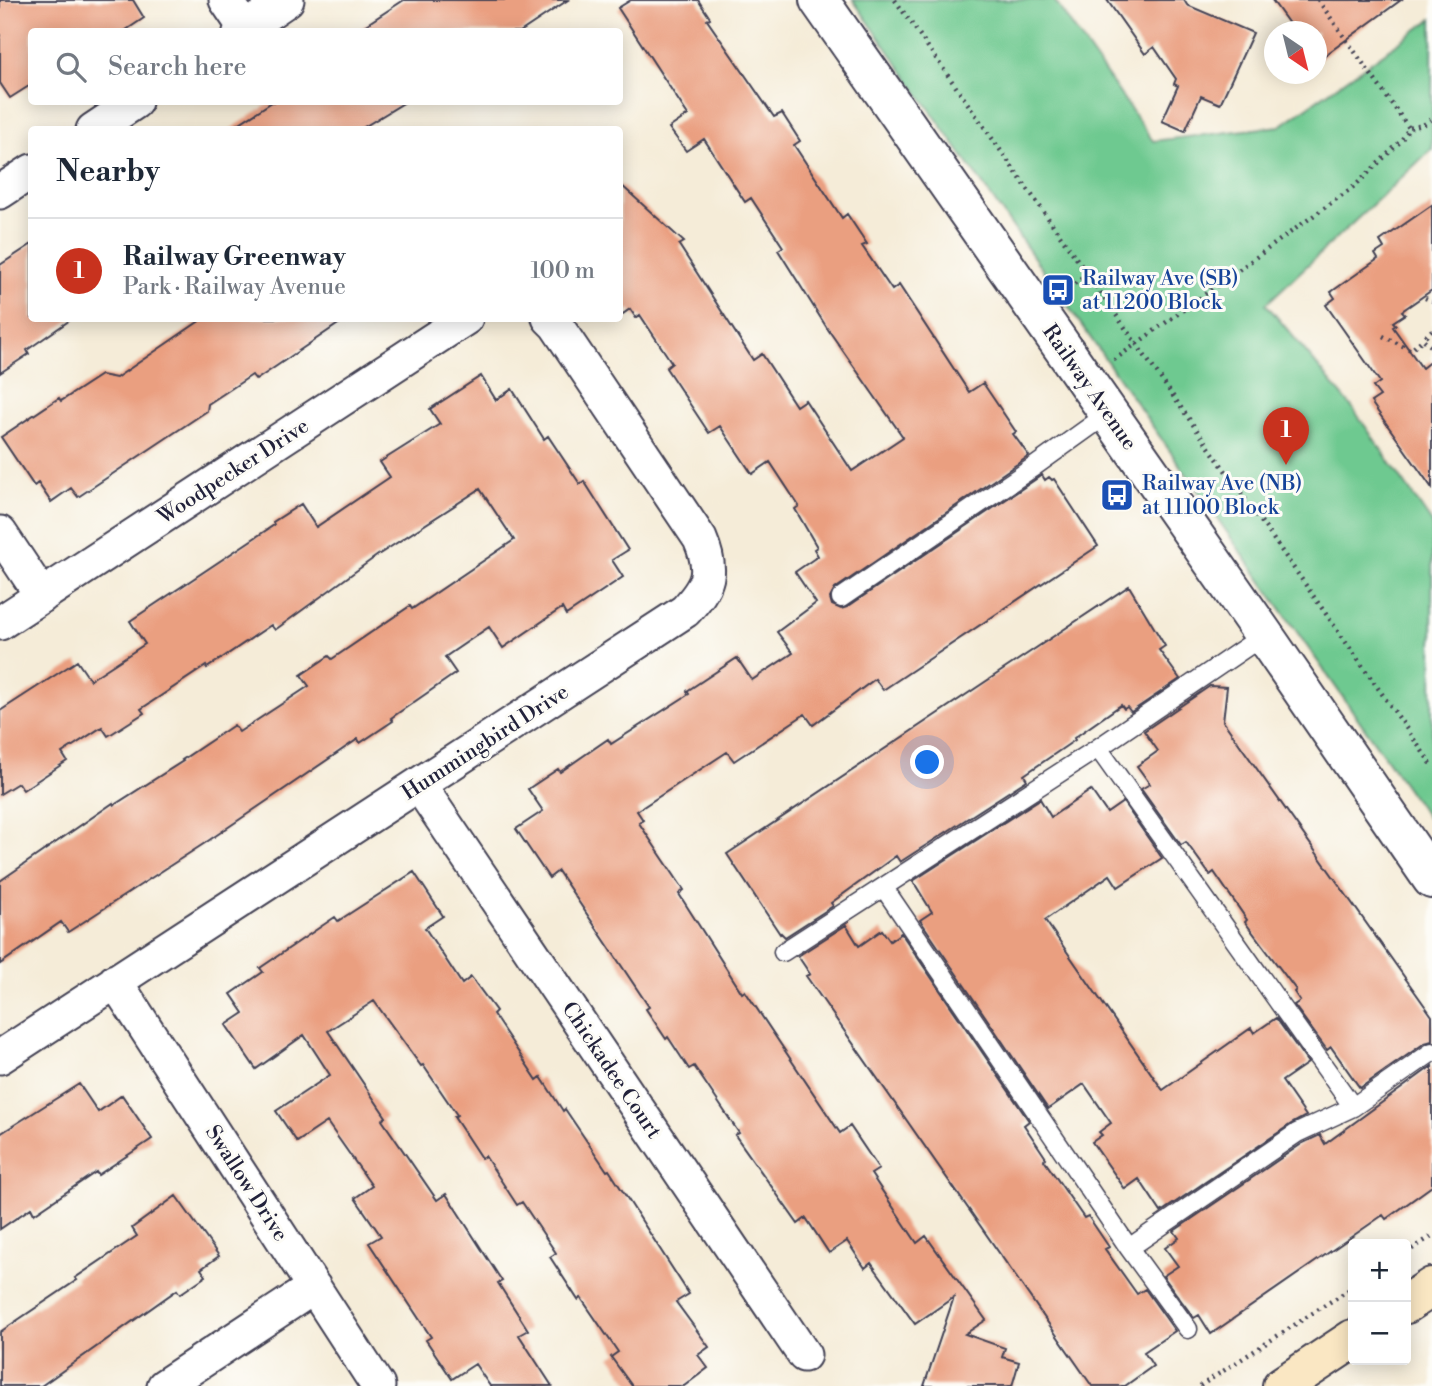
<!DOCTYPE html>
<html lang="en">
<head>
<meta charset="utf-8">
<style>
  :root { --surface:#fff; --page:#f2f2f3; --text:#1f2937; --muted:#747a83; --line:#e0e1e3; --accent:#c8321e }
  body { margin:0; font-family:"Libre Bodoni",serif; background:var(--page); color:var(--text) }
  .controls { position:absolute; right:21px; bottom:21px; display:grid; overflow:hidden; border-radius:7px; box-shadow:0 4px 18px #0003 }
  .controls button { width:63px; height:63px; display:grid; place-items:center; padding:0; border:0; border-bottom:2px solid var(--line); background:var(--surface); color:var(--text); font:35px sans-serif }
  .compass { position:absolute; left:1264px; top:21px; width:63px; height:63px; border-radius:50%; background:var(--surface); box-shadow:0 4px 18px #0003; rotate:145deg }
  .you { position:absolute; left:928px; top:763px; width:24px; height:24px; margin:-18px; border:5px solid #fff; border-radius:50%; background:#1a73e8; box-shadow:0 0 0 10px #1a73e833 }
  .badge { display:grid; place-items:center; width:46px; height:46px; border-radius:50%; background:var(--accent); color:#fff; font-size:23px; font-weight:700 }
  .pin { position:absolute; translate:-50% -58px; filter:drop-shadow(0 2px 4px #0008) }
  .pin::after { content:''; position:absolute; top:37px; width:24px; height:21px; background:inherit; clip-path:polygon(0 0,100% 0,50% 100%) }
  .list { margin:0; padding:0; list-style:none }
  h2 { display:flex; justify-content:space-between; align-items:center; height:91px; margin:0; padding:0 28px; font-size:30px }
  h2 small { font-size:23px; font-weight:400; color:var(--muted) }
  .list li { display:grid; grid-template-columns:46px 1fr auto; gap:21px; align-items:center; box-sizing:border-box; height:105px; padding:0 28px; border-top:2px solid var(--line) }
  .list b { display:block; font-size:26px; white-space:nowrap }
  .list p { margin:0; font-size:23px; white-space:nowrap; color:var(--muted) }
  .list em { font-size:23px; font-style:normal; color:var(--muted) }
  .icon { flex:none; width:38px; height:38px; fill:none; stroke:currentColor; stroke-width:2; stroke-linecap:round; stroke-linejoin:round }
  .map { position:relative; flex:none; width:1432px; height:1386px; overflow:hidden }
  .search { position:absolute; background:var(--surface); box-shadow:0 4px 18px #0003; left:28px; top:28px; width:595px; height:77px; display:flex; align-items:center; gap:18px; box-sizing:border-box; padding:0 24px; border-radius:7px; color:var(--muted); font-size:26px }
  .panel { position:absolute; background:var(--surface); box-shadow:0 4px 18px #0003; left:28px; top:126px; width:595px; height:196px; border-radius:7px }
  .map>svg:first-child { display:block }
  .green { fill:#6ec990; stroke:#487666; stroke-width:2 }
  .building { fill:#ea9f80 }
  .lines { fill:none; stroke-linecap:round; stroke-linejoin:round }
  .service-casing { stroke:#424053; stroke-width:21 }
  .minor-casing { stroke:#424053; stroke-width:37 }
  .tertiary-casing { stroke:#424053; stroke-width:42 }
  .secondary-casing { stroke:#424053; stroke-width:42 }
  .path { stroke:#424053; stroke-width:4.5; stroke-dasharray:2 5; stroke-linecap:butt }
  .service { stroke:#fff; stroke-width:18 }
  .minor { stroke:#fff; stroke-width:33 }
  .tertiary { stroke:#fff; stroke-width:38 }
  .secondary { stroke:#fae7c3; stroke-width:38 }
  .labels { text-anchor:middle; stroke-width:6; stroke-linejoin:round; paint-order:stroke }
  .transit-label { font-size:21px; fill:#164399; stroke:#fdfcf7; text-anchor:start }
  .street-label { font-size:21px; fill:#22223b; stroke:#fdfcf7 }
</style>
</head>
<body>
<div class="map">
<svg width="1432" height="1386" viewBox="0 0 1432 1386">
  <rect width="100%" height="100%" fill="#fdfcf7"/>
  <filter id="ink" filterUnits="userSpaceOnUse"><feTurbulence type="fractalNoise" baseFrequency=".0143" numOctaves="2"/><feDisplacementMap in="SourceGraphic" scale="14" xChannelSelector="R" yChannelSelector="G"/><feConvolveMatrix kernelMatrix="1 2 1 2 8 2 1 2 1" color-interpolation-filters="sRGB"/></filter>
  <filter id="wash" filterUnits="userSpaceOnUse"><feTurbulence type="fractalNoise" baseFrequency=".00686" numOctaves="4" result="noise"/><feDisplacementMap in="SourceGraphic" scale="28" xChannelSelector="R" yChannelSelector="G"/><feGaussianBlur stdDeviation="1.57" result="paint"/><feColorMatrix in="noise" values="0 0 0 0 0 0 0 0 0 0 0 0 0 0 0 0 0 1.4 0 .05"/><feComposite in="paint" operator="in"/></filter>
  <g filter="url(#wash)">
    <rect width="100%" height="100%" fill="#f5ecd8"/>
    <path class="green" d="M 853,0 L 1054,0 L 1153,141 L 1280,126 L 1432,19 L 1432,149 L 1266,304 L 1352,407 L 1432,523 L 1432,824 Z"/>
    <g id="blocks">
      <path class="building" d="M 0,0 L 133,0 L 144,18 L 123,32 L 32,32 L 32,84 L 10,98 L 0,83 Z
        M 404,0 L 568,0 L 520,32 L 355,32 Z
        M 631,0 L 698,0 L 710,18 L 707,20 L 774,117 L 782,113 L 800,141 L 794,145 L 842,218 L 847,214 L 867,244 L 862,246 L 892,290 L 899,285 L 969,392 L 983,383 L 1016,432 L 1013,434 L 1029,456 L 835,589 L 830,598 L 832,605 L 841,609 L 847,607 L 1042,475 L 1045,480 L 1049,477 L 1052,480 L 1054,479 L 1098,546 L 883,690 L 875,679 L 813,725 L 805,714 L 734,761 L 727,752 L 637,811 L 643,820 L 639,823 L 684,890 L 679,894 L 742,993 L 745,991 L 840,1133 L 850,1126 L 879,1169 L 871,1174 L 917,1243 L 926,1236 L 986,1320 L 965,1334 L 1005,1348 L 1002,1357 L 1019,1362 L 1012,1386 L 924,1386 L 954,1297 L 915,1324 L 871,1263 L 865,1268 L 847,1241 L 829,1253 L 806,1218 L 798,1224 L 735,1135 L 739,1133 L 694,1066 L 689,1069 L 668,1037 L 666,1039 L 646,1009 L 649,1007 L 558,871 L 549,878 L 516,829 L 543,811 L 528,789 L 558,769 L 560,772 L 608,739 L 611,744 L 689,694 L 687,691 L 737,658 L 752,680 L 793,653 L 777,632 L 816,603 L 795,572 L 818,556 L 814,549 L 817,547 L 795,509 L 799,506 L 770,462 L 752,474 L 720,426 L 709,433 L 666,368 L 672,363 L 640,315 L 636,318 L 630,309 L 620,316 L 620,184 L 684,242 L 679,245 L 753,360 L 762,354 L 796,406 L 805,400 L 852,471 L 903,437 L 827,328 L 778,250 L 783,247 L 751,198 L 745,202 L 704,139 L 686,151 L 669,128 L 688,115 L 618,8 Z
        M 1107,0 L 1184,0 L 1187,5 L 1253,33 L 1220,104 L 1201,96 L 1185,131 L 1162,121 L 1178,86 L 1174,84 L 1176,79 L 1154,47 L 1145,54 Z
        M 1272,0 L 1401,0 L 1317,61 L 1317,32 L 1295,32 Z
        M 272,102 L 405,102 L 359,130 L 229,130 Z
        M 1432,205 L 1432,290 L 1402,311 L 1405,314 L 1393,322 L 1396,325 L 1393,327 L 1422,368 L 1432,360 L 1432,488 L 1371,402 L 1380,396 L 1373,387 L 1380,382 L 1326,305 L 1335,298 L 1331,292 L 1378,259 L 1375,254 L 1384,248 L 1380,241 Z
        M 32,244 L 32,318 L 73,318 L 27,350 L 29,354 L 0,373 L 0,265 Z
        M 204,318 L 347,318 L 256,380 L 252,375 L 208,404 L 207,411 L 78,497 L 71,488 L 51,502 L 38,483 L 34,486 L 1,437 L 59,398 L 61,401 L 101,375 L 116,378 Z
        M 481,376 L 496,400 L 512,389 L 544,439 L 548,436 L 580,484 L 584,481 L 628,550 L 612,560 L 623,577 L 566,615 L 562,608 L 503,648 L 489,627 L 445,657 L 456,673 L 391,718 L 393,721 L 360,743 L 358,739 L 205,843 L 68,932 L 61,922 L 0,964 L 0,881 L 113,803 L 114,805 L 183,761 L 182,760 L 234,725 L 239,732 L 309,686 L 301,675 L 329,656 L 332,659 L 410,606 L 412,609 L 514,540 L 480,489 L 378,555 L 275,630 L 271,625 L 207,668 L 206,666 L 141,709 L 144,713 L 108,736 L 102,727 L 62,753 L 67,761 L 23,790 L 18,783 L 0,794 L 0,711 L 77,661 L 90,680 L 145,644 L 130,621 L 274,525 L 273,522 L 301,504 L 316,527 L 390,477 L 380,462 L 440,424 L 430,409 Z
        M 1129,586 L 1165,646 L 1159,650 L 1180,679 L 1131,712 L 1127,707 L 1124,709 L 1121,705 L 1074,738 L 1075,740 L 1024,775 L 1027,780 L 900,862 L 896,856 L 831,903 L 833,906 L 785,937 L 781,933 L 780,934 L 727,854 Z
        M 1210,686 L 1227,687 L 1223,721 L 1432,1016 L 1432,1041 L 1425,1043 L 1360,1088 L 1331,1047 L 1327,1050 L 1294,1005 L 1300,1001 L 1294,992 L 1296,990 L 1245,922 L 1247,920 L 1214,872 L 1210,875 L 1186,842 L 1181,845 L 1141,789 L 1150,784 L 1137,766 L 1158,751 L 1144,731 Z
        M 1091,790 L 1107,813 L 1123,802 L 1162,858 L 1118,887 L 1110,875 L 1045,920 L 1162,1089 L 1163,1090 L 1251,1028 L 1254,1033 L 1276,1018 L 1308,1063 L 1282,1081 L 1306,1116 L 1291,1124 L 1161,1212 L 1139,1179 L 1125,1189 L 1092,1142 L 1102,1135 L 1099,1132 L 1111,1123 L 1084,1084 L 1048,1109 L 920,920 L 932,912 L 913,881 L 1040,799 L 1051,817 Z
        M 414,872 L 443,916 L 425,928 L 462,984 L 471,977 L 496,1011 L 493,1014 L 537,1080 L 541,1077 L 563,1111 L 565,1109 L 607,1171 L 609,1170 L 689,1294 L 676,1302 L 709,1347 L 698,1355 L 708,1368 L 684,1386 L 632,1386 L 611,1357 L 618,1352 L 581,1298 L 578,1300 L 550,1257 L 556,1253 L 522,1202 L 517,1205 L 485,1156 L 481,1158 L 454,1117 L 457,1115 L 423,1065 L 421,1066 L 374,1001 L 328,1031 L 386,1117 L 382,1120 L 437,1200 L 446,1194 L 502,1281 L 498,1283 L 528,1330 L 519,1335 L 552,1386 L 490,1386 L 475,1364 L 452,1379 L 426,1340 L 431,1337 L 369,1243 L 381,1236 L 355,1198 L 372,1186 L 327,1122 L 297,1142 L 276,1111 L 330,1075 L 304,1035 L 256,1069 L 226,1025 L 244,1013 L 231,994 L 263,972 L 260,968 L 335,917 L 338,921 Z
        M 846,925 L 859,946 L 882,930 L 890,941 L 901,933 L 1029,1121 L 1024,1125 L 1046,1158 L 1044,1160 L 1084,1218 L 1088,1216 L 1109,1247 L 1105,1249 L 1137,1294 L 1145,1289 L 1175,1331 L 1144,1352 L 1153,1366 L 1125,1386 L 1092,1386 L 806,976 L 810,974 L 798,956 Z
        M 1432,1066 L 1432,1186 L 1386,1219 L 1383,1215 L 1211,1334 L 1199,1315 L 1194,1318 L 1163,1276 L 1178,1266 L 1165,1248 L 1179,1238 L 1174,1231 L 1303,1143 L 1320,1135 L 1325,1144 Z
        M 79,1084 L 98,1112 L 122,1095 L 152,1139 L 98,1175 L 96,1172 L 34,1214 L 31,1208 L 0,1229 L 0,1134 Z
        M 176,1196 L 219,1256 L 201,1269 L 206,1276 L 180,1294 L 177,1290 L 41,1386 L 0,1386 L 0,1332 L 77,1280 L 75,1278 L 137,1236 L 132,1228 Z"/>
    </g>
  </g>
  <g filter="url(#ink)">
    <use href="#blocks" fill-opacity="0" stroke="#424053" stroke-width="2"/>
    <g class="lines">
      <defs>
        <path id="service" d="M 841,598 L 1035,466 L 1109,413
          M 1098,748 L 1353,1107
          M 884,888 L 1129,1248 L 1188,1329
          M 783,952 L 1098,748 L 1264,635
          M 1129,1248 L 1297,1133 L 1353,1107 L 1432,1052"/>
        <path id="minor" d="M 226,0 L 245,28
          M 240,32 L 287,0
          M 93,130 L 135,102
          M 0,192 L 32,171
          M 0,533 L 42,596
          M 0,623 L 466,318
          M 419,785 L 804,1355
          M 115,981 L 378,1386
          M 0,1057 L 685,611 C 709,585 714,572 700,539 L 556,325 L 549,318
          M 164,1386 L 314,1287"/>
        <path id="tertiary" d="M 819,0 L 1264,635 L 1432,879"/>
        <path id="secondary" d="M 1406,1304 L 1432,1287
          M 1282,1386 L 1353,1339"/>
      </defs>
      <use href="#service" class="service-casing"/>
      <use href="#minor" class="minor-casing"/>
      <use href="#tertiary" class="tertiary-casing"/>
      <use href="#secondary" class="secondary-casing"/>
      <path class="path" d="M 895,0 L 1432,765
        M 1318,0 L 1409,128
        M 1063,292 L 1088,274
        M 1425,298 L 1432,301
        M 1432,330 L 1423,339 L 1432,347
        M 1383,336 L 1411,350 L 1423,339
        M 1114,360 L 1356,185 L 1401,141 L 1409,128 L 1423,125 L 1432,119
        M 1406,1253 L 1432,1236
        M 1200,1386 L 1353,1287"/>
      <use href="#service" class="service"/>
      <use href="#minor" class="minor"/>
      <use href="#tertiary" class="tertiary"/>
      <use href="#secondary" class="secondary"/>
    </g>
  </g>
  <defs>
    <symbol id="bus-square" viewBox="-11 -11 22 22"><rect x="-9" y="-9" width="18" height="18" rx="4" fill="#1a4fb4" stroke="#fdfcf7"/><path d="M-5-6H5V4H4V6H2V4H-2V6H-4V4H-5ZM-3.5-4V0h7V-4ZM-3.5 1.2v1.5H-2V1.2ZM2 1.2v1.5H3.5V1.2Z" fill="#fff"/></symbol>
  </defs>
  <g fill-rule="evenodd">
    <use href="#bus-square" x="1039" y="271" width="38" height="38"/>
    <use href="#bus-square" x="1098" y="476" width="38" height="38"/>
  </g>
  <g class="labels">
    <g class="transit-label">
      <text x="1082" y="285">Railway Ave (SB)<tspan x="1082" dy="24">at 11200 Block</tspan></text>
      <text x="1142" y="490">Railway Ave (NB)<tspan x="1142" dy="24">at 11100 Block</tspan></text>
    </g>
    <g class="street-label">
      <text transform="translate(1090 387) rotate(55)" y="7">Railway Avenue</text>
      <text transform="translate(233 471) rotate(-33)" y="7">Woodpecker Drive</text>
      <text transform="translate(485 742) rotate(-33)" y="7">Hummingbird Drive</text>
      <text transform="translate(612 1070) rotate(56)" y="7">Chickadee Court</text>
      <text transform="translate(247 1183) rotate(57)" y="7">Swallow Drive</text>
    </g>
  </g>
</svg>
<div class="controls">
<button>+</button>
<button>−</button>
</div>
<svg class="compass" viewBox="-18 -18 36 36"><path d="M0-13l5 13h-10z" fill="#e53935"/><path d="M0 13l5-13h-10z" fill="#747a83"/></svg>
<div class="you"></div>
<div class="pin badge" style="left:1286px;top:465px">1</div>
<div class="search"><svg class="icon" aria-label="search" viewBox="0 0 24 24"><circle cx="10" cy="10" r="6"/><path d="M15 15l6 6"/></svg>Search here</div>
<section class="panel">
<h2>Nearby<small></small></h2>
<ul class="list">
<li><span class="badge">1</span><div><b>Railway Greenway</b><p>Park · Railway Avenue</p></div><em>100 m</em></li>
</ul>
</section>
</div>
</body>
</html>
